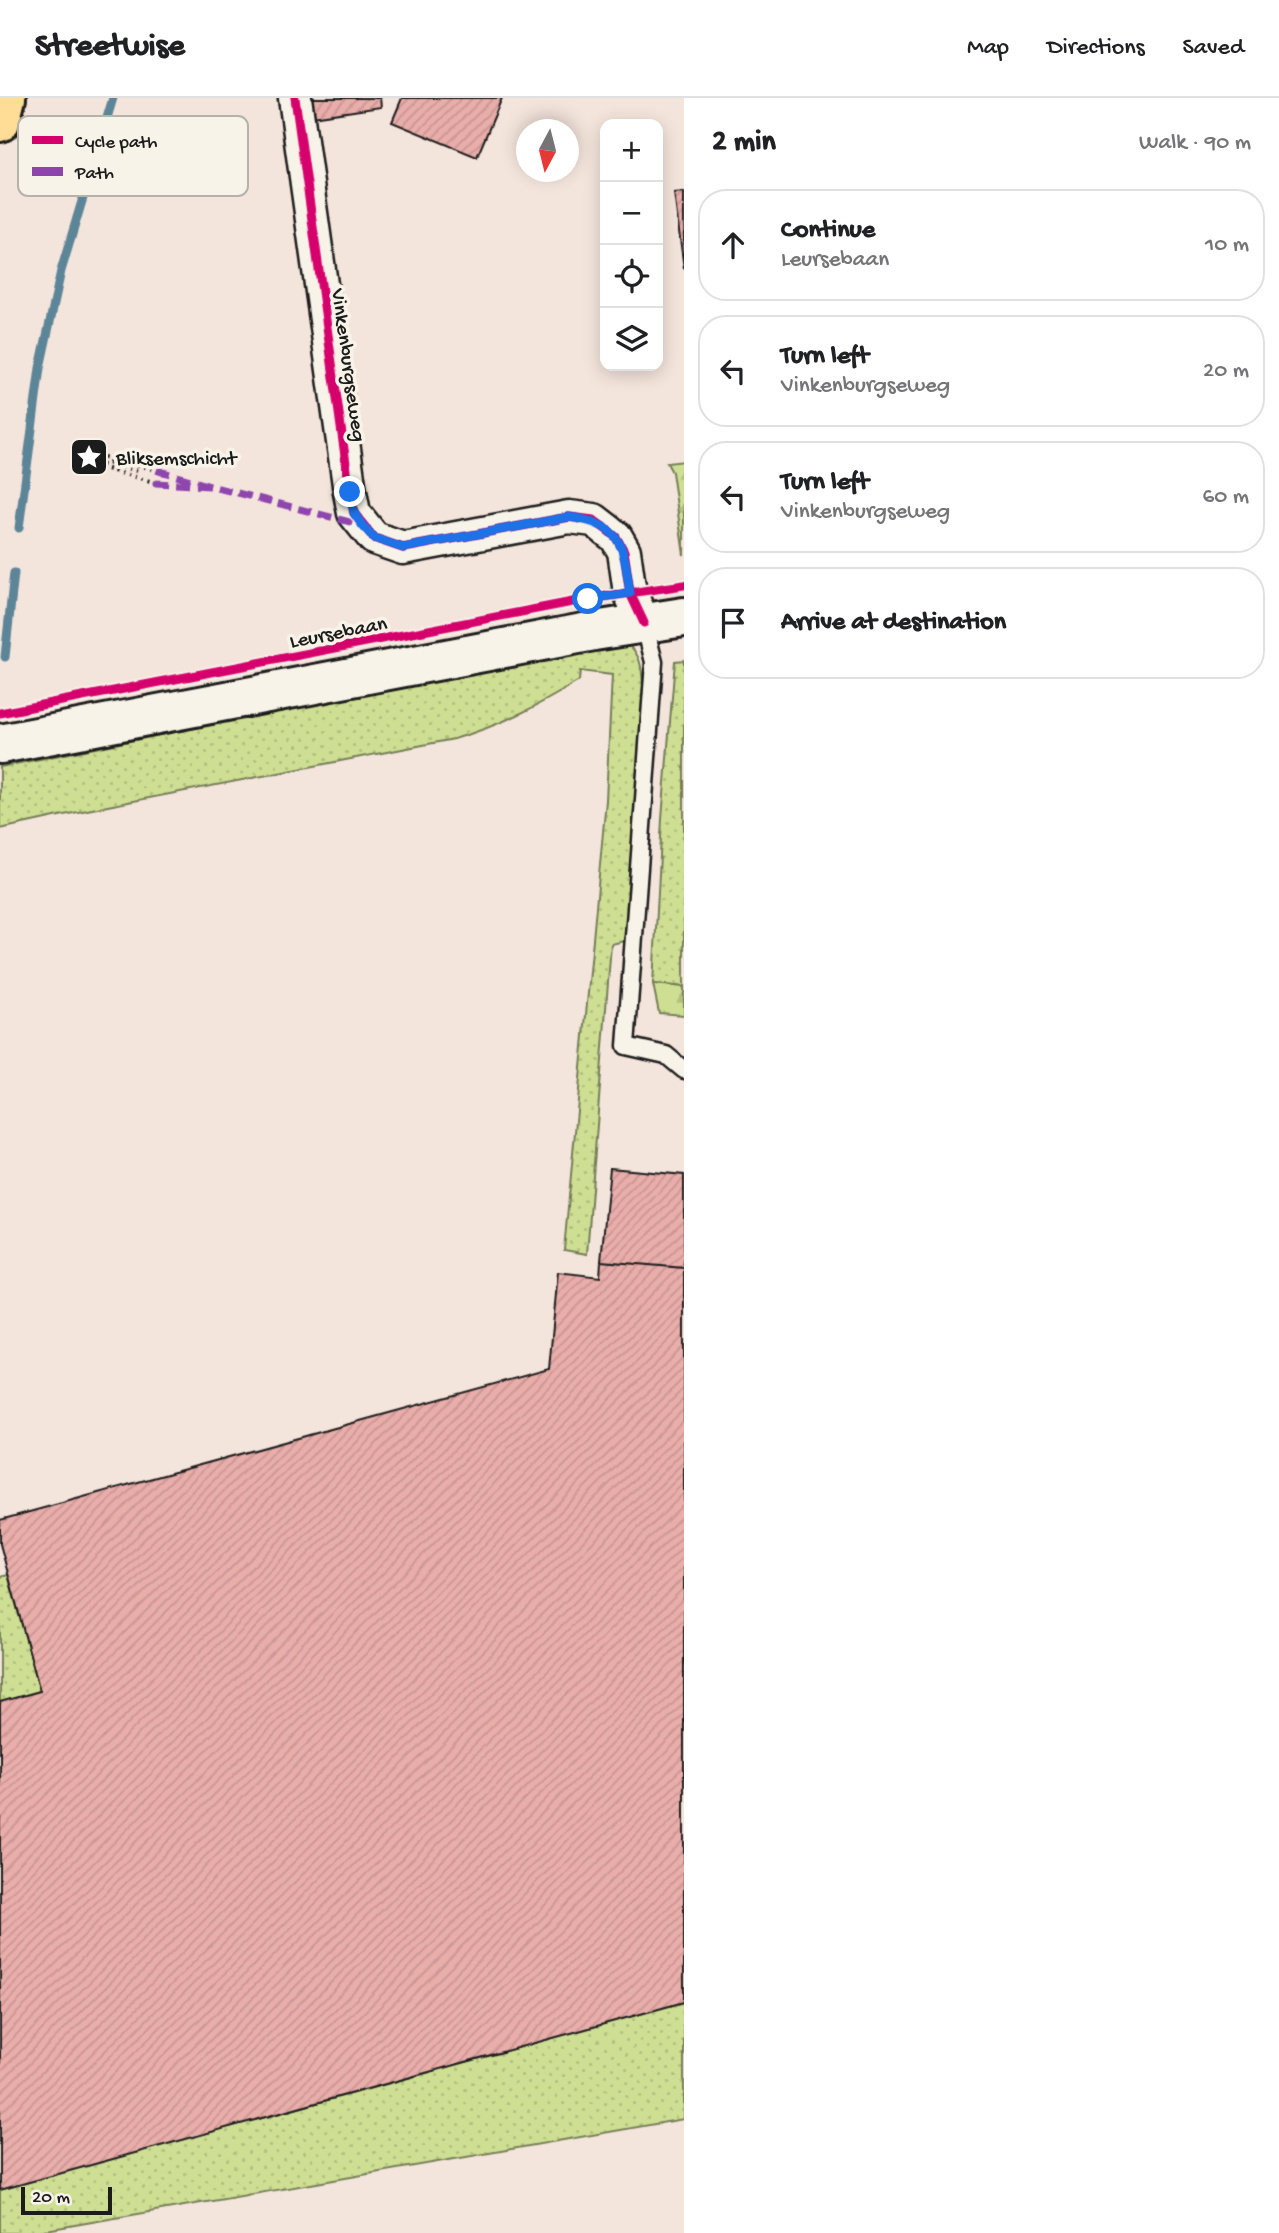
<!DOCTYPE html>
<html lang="en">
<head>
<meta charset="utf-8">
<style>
  :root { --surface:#fff; --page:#f2f2f2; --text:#202124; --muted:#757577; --line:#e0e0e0 }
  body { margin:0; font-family:"Gochi Hand",sans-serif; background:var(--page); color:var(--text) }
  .controls { position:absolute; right:21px; top:21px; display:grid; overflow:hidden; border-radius:14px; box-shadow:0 4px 18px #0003 }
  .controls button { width:63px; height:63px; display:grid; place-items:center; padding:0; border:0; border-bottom:2px solid var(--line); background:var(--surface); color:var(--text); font:35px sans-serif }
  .compass { position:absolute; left:516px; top:21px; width:63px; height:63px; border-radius:50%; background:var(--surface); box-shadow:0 4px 18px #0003; rotate:187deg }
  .scale { position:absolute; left:21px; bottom:18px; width:91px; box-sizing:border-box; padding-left:7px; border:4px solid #1c1c1c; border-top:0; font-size:19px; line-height:24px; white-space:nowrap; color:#1c1c1c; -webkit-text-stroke:5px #f7f3e8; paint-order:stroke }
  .stop { position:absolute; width:21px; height:21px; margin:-16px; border:5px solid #1a73e8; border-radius:50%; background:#fff }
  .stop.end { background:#1a73e8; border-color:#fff; box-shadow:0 2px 7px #0008 }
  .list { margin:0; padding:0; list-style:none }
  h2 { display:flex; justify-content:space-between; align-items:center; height:91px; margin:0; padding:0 28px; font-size:30px }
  h2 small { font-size:23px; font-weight:400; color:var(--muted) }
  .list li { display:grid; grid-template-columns:46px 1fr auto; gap:21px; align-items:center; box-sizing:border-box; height:112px; margin:0 14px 14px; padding:0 14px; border:2px solid var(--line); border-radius:28px }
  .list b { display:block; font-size:26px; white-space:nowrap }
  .list p { margin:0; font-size:23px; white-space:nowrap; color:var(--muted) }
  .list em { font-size:23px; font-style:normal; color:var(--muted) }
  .icon { flex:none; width:38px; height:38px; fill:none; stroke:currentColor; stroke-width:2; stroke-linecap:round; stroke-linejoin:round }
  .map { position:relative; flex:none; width:684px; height:2135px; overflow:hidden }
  header { display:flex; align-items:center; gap:42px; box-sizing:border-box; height:98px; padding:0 35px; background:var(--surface); border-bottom:2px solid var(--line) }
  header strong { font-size:33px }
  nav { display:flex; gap:38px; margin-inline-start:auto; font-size:24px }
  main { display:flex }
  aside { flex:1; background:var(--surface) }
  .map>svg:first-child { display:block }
  .grass { fill:url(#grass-dots); stroke:#757e58; stroke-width:2 }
  .forest { fill:url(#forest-firs); stroke:#757e58; stroke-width:2 }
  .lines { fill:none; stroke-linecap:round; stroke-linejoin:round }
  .stream { stroke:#5d8598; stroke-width:9 }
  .building { fill:url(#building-hatch); stroke:#1c1c1c; stroke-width:2 }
  .service-casing { stroke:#1c1c1c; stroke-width:21 }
  .minor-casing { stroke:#1c1c1c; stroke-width:37 }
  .tertiary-casing { stroke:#1c1c1c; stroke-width:44 }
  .motorway-casing { stroke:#1c1c1c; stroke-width:44 }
  .path { stroke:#1c1c1c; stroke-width:4.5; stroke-dasharray:2 5; stroke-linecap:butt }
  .service { stroke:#f7f3e8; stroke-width:16 }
  .minor { stroke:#f7f3e8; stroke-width:32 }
  .tertiary { stroke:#f7f3e8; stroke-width:38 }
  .motorway { stroke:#ffdd96; stroke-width:38 }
  .quiet { stroke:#8e44ad; stroke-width:7; stroke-dasharray:14 7; stroke-linecap:butt }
  .cycleway-casing { stroke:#f7f3e8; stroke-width:13 }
  .cycleway { stroke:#d6006c; stroke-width:9 }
  .route { stroke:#1a73e8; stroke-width:9 }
  .labels { text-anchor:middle; stroke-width:7; stroke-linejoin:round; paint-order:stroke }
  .street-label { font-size:21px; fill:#1c1c1c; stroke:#f7f3e8 }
  .poi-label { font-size:21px; fill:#1c1c1c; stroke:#f7f3e8; text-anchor:start }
  .key { fill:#f7f3e8; stroke:#b5b2ab; stroke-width:2 }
  .key-label { font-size:19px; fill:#1c1c1c }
</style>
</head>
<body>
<header>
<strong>Streetwise</strong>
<nav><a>Map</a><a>Directions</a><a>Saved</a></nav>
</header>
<main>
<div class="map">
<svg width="684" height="2135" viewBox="0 0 684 2135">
  <defs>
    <pattern id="grass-dots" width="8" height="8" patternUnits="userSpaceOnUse" patternTransform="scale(1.75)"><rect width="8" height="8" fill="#cedf93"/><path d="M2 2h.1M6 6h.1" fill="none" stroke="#b0bf7e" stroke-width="1.8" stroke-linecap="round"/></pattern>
    <pattern id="forest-firs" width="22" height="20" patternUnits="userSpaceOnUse" patternTransform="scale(1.75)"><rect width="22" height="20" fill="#cedf93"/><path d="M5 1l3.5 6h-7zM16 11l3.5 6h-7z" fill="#b0bf7e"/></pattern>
    <pattern id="building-hatch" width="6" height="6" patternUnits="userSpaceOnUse" patternTransform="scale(1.75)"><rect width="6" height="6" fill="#e9adaa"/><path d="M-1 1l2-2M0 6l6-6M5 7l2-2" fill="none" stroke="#c79492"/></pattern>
  </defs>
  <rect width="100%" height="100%" fill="#f4e5dc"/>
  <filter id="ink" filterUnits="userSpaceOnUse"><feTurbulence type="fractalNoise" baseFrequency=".0143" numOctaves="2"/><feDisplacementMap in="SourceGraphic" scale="14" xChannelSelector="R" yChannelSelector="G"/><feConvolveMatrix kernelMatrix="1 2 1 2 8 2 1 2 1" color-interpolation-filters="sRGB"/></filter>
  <g filter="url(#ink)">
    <path class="grass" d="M 626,544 C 641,556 642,570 643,588 L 625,843 L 611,846 L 587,1156 L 564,1152 L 606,702 L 612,577 L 580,573 L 579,583 C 536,609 502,627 454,641 L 87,712 L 0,731 L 0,669 Z
      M 684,562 L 684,889 L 653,886 L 662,721 L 675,563 Z
      M 8,1477 L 40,1593 L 0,1604 L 0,1479 Z
      M 684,1904 L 684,2021 L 29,2135 L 0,2135 L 0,2092 Z"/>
    <path class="forest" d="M 684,363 L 684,457 L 672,374 L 667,365 Z
      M 653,886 L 684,889 L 684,917 L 659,915 Z"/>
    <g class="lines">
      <path class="stream" d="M 19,430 L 40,270 L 61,173 L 113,0
        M 5,559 L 14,475"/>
    </g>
    <path class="building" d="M 309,0 L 380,0 L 381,9 L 312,19 Z
      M 402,0 L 502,0 L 477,59 L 392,24 Z
      M 684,94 L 684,171 L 674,95 Z
      M 610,1070 L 684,1077 L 684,1170 L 601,1163 Z
      M 601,1163 L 684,1170 L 684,1904 L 0,2092 L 0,1604 L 40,1593 L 0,1446 L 0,1422 L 549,1271 L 558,1174 L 600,1179 Z"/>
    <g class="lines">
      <defs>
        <path id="service" d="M 644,525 L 654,564 L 626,948 L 666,957 L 684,972"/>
        <path id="minor" d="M 295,0 L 350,394 L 354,415 L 374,440 L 403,450 L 569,419 L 594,422 L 616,439 L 624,453 L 630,495 L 644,525"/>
        <path id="tertiary" d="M 0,646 L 594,533 L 684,519"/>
        <path id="motorway" d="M 0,24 L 6,0"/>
      </defs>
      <use href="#service" class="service-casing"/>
      <use href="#minor" class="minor-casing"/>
      <use href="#tertiary" class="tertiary-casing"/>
      <use href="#motorway" class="motorway-casing"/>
      <path class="path" d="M 90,356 L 111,361
        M 110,359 L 160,373
        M 88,363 L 108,369
        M 108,365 L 137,373
        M 107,371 L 156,385"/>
      <use href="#service" class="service"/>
      <use href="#minor" class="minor"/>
      <use href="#tertiary" class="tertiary"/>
      <use href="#motorway" class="motorway"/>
      <path class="quiet" d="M 210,388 L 160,373 L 156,385 L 210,388 L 362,427"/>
      <defs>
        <path id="cycleway" d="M 295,0 L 350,394 L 354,415 L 374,440 L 403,450 L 569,419 L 594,422 L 616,439 L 624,453 L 630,495 L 644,525
          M 0,615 L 588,501 L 684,487"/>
      </defs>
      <use href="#cycleway" class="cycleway-casing"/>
      <use href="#cycleway" class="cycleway"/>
    </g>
  </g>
  <g class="lines" filter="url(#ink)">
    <path class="route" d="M 350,394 L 354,415 L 362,427 L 374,440 L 403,450 L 569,419 C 623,427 623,446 630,495 L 588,501"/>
  </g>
  <defs>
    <symbol id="sight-square" viewBox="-11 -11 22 22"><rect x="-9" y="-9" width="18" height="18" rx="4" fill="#1c1c1c" stroke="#f7f3e8"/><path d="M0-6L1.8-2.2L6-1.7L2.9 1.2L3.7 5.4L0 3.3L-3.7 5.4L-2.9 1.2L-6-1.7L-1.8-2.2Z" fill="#fff"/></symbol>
  </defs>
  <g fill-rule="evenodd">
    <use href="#sight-square" x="67" y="337" width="44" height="44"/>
  </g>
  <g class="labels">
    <g class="street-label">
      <text transform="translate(350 267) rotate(82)" y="7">Vinkenburgseweg</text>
      <text transform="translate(338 533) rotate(-11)" y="7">Leursebaan</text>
    </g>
    <g class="poi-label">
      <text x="116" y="366">Bliksemschicht</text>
    </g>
  </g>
  <rect x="18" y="18" width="230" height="80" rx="10" class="key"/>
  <rect x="32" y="38" width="31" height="8" fill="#d6006c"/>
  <rect x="32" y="69" width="31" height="9" fill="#8e44ad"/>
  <g class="key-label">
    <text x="75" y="49">Cycle path</text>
    <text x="75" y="80">Path</text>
  </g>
</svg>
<div class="controls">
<button>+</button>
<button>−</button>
<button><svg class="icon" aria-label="locate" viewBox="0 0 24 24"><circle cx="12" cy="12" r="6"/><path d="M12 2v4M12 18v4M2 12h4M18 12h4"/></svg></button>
<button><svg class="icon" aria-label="layers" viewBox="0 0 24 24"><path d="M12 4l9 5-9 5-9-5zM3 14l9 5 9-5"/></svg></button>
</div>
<svg class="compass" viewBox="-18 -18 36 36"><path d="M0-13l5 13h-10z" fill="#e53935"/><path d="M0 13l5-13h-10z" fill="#757577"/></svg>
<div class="scale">20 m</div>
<div class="stop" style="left:588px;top:501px"></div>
<div class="stop end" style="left:350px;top:394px"></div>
</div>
<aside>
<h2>2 min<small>Walk · 90 m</small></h2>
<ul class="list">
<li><svg class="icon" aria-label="ahead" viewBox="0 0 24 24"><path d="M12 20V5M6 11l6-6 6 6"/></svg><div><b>Continue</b><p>Leursebaan</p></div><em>10 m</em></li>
<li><svg class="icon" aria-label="left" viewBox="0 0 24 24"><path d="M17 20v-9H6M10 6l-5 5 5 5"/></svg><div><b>Turn left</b><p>Vinkenburgseweg</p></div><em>20 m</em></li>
<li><svg class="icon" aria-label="left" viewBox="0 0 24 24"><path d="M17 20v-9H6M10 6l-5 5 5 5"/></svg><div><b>Turn left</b><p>Vinkenburgseweg</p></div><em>60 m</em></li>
<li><svg class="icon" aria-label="arrive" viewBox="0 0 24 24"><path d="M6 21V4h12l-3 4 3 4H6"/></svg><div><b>Arrive at destination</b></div></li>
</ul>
</aside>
</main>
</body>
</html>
